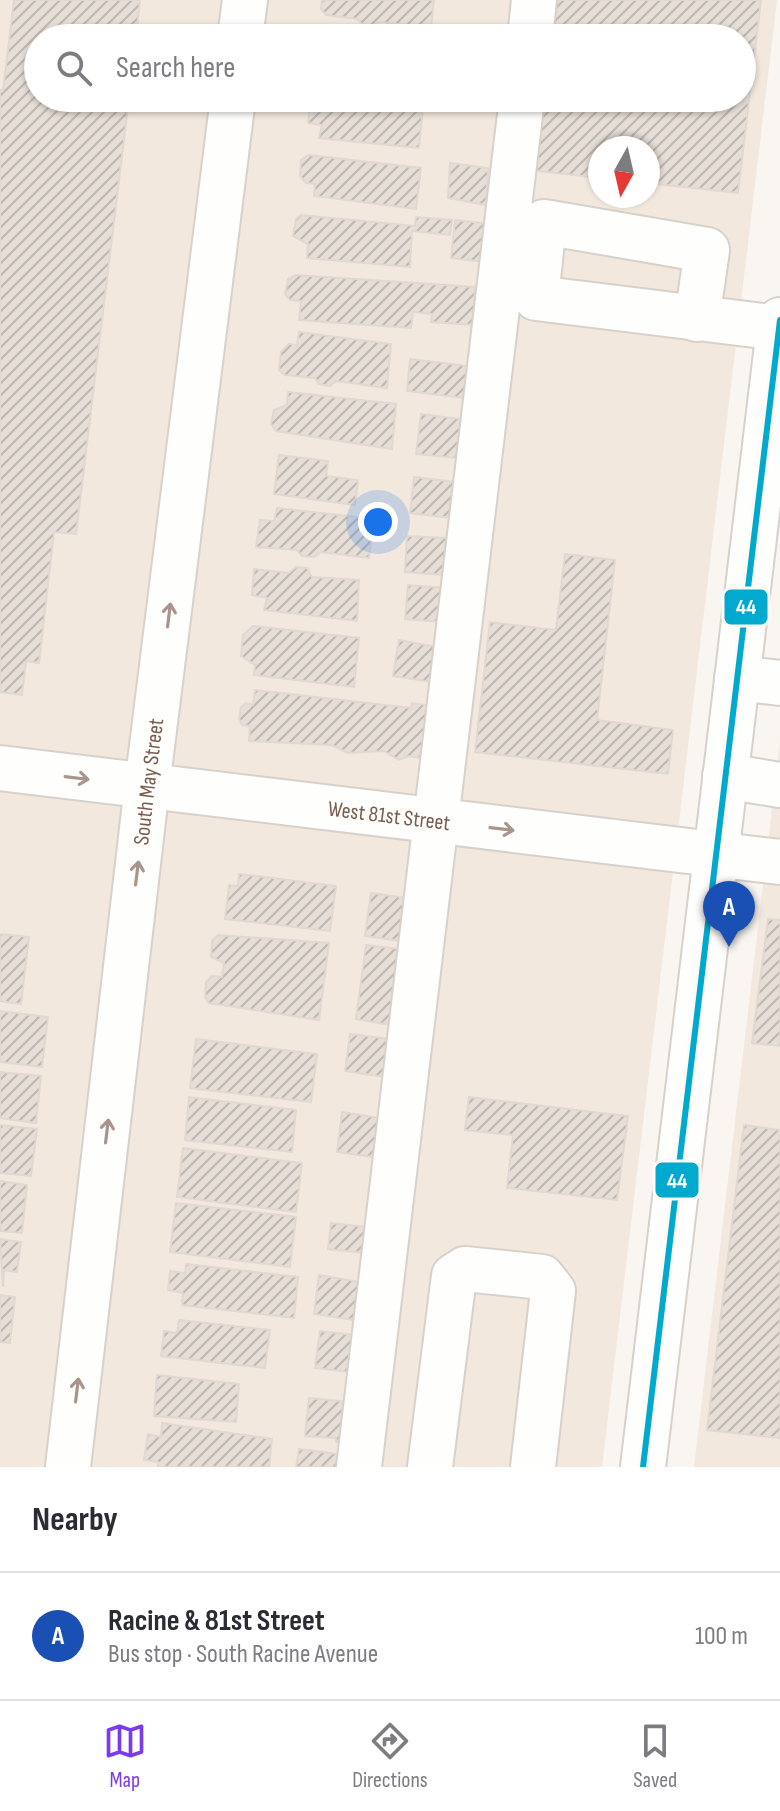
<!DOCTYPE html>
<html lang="en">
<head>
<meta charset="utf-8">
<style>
  :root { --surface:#fff; --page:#f7f7f7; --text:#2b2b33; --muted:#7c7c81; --line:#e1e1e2; --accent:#7c3aed }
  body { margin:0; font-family:"Sofia Sans Condensed",sans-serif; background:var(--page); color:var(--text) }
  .compass { position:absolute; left:588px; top:136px; width:72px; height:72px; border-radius:50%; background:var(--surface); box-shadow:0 2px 6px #0004; rotate:188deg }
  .you { position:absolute; left:378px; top:522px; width:28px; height:28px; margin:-20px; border:6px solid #fff; border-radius:50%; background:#1a73e8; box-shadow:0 0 0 12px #1a73e833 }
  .badge { display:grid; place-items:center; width:52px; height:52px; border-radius:50%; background:var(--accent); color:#fff; font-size:26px; font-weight:700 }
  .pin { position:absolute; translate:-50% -66px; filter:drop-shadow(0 2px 4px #0008) }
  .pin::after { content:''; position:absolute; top:42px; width:28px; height:24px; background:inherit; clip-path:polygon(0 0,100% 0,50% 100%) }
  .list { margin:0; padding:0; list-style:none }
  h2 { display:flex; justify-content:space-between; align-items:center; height:104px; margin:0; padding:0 32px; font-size:34px }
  h2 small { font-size:26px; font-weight:400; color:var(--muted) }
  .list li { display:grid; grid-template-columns:52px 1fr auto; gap:24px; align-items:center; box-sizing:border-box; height:128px; padding:0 32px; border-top:2px solid var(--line) }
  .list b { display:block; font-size:30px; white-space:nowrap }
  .list p { margin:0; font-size:26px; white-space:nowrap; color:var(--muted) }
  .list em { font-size:26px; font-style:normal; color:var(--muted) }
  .icon { flex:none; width:44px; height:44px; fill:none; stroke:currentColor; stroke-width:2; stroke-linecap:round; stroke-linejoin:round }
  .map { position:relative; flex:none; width:780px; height:1467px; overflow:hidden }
  .search { position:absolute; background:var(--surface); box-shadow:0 2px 6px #0004; left:24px; right:24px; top:24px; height:88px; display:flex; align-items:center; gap:20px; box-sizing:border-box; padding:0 28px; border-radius:44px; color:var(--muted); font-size:30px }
  .sheet { height:232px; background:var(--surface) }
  nav { display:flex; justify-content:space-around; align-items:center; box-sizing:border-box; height:112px; border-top:2px solid var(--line); background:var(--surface); font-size:22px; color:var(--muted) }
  nav a { display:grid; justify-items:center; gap:4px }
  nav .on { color:var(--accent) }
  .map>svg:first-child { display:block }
  .residential { fill:#f2e8de; fill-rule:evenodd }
  .building { fill:url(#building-hatch); stroke:#e2d8d2; stroke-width:2 }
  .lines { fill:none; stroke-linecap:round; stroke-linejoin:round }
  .minor-casing { stroke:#d7d1cb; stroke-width:48 }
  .minor { stroke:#fefefd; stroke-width:44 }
  .bus-1-casing { stroke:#fffaf3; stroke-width:12 }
  .bus-1 { stroke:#00a9ce; stroke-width:6 }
  .oneway { stroke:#a8958b }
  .labels { text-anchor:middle; stroke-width:7; stroke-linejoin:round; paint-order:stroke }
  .street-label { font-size:22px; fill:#7a5c4d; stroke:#fffaf3 }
  .line-badge { stroke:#fffaf3; stroke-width:3 }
  .badge-label { font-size:22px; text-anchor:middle; font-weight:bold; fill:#fff }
</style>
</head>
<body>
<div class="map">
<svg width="780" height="1467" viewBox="0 0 780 1467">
  <defs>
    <pattern id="building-hatch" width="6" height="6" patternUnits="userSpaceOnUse" patternTransform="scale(2)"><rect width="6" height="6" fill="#e6ded7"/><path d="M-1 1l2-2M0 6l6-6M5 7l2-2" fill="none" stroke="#bfb7b1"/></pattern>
  </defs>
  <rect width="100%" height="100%" fill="#f9f5f0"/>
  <path class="residential" d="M 0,0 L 777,0 L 602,1467 L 0,1467 ZM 38,38 L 742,38 L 742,98 L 38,98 ZM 600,148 L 648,148 L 648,196 L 600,196 Z
    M 780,742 L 780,1467 L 694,1467 Z"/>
  <path class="building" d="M 14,0 L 140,0 L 136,38 L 38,38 L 38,98 L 129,98 L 76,534 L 54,532 L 39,663 L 26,661 L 22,695 L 0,692 L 0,90 L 3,91 Z
    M 322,0 L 434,0 L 431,28 L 380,22 L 373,26 L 362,24 L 357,19 L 326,15 L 321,9 Z
    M 550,0 L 761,0 L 738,193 L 648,183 L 648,148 L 600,148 L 600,178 L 530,170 L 539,98 L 742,98 L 742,38 L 546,38 Z
    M 311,98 L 423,108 L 419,148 L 319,138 L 322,125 L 308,123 Z
    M 308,155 L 421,168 L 416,209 L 314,196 L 315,184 L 306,183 L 300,176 L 301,160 Z
    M 450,163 L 488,168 L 486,205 L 448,198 Z
    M 301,215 L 415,226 L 416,217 L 452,220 L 450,235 L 412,231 L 410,267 L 307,258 L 308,244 L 293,236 L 296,219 Z
    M 455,220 L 489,224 L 485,262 L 451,258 Z
    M 296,275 L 475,287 L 473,325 L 431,322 L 432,314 L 413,312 L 411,328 L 299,320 L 301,301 L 290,300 L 285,294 L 288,279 Z
    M 299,332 L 391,344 L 387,388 L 336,381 L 330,386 L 319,384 L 315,378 L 285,375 L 279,370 L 281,352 L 289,344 L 297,345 Z
    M 410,359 L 469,366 L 464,398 L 407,391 Z
    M 288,392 L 396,404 L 392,449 L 276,431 L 271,424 L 274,410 L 287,405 Z
    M 421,414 L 461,419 L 457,458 L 416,454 Z
    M 279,455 L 328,461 L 326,476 L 358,480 L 355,505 L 274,494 Z
    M 414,477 L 455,482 L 452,518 L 410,513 Z
    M 277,508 L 374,519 L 369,558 L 321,552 L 314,557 L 302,556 L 297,550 L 256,547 L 260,520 L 274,521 Z
    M 407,536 L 447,538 L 444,575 L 405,572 Z
    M 565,554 L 615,560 L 597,720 L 673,730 L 668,774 L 475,752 L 490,622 L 556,630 Z
    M 296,567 L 307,568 L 312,577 L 359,580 L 357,621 L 264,610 L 267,598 L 252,595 L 254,569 L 289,573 Z
    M 408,585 L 444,588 L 441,622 L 405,619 Z
    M 253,626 L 359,638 L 354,687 L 254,675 L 255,665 L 241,656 L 243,635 Z
    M 399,640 L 437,647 L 432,682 L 393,676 Z
    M 255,690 L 411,708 L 412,703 L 433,706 L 427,759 L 409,756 L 399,760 L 384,751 L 348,753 L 332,745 L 249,741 L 250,726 L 242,725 L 239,719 L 241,707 L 246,703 L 253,705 Z
    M 239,874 L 336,886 L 330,931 L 225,919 L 229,885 L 238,886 Z
    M 371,893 L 407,898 L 401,941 L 365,936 Z
    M 768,919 L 780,920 L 780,1046 L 752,1043 Z
    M 0,934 L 29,937 L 21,1004 L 0,1001 Z
    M 218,935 L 329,943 L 319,1020 L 209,1003 L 205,997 L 206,982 L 212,976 L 222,977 L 224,963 L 211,957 L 212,941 Z
    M 366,945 L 400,949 L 390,1025 L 356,1019 Z
    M 0,1011 L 48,1017 L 42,1067 L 0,1062 Z
    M 350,1034 L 390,1039 L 385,1077 L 345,1071 Z
    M 196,1039 L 317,1054 L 311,1102 L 190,1088 Z
    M 0,1072 L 41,1076 L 36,1123 L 0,1118 Z
    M 189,1097 L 296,1110 L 292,1152 L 185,1140 Z
    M 469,1097 L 628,1116 L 617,1200 L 507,1188 L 513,1135 L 465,1130 Z
    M 342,1112 L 385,1119 L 380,1158 L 337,1152 Z
    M 0,1125 L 37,1129 L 31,1176 L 0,1173 Z
    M 744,1125 L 780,1130 L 780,1438 L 707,1430 Z
    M 183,1148 L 302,1163 L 296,1212 L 177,1197 Z
    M 0,1181 L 27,1185 L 22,1233 L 0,1231 Z
    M 176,1203 L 296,1217 L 290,1267 L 170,1252 Z
    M 331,1223 L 366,1227 L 364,1253 L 328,1249 Z
    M 0,1239 L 21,1242 L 17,1272 L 4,1270 L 3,1287 Z
    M 186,1264 L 298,1277 L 294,1318 L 182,1305 L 183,1293 L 168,1290 L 170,1271 L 185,1273 Z
    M 319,1275 L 360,1282 L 354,1320 L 314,1314 Z
    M 0,1295 L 15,1297 L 10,1343 L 0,1342 Z
    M 179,1320 L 270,1330 L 265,1368 L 161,1356 L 164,1331 L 177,1333 Z
    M 320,1331 L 354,1335 L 349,1372 L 315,1368 Z
    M 157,1375 L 239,1384 L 236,1422 L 154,1416 Z
    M 309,1398 L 349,1402 L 345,1443 L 336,1442 L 336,1438 L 305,1436 Z
    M 162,1423 L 272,1439 L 269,1467 L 158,1467 L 158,1462 L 144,1460 L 148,1434 L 161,1437 Z
    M 299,1449 L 338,1454 L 336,1467 L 296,1467 Z"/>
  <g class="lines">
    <defs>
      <g id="minor">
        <path d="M 240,38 L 245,0"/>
        <path d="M 530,38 L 534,0"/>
        <path d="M 697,319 L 707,250 L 544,222 L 536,298 L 779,328"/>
        <path d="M 737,678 L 780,683"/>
        <path id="s1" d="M 0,768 L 780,862"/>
        <path d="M 725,776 L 780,785"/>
        <path id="s2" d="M 68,1467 L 147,786 L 233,98"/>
        <path d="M 359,1467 L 522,98"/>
        <path d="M 430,1467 L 454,1276 L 465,1269 L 542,1277 L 553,1291 L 533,1467"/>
        <path d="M 643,1467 L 780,320"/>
      </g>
    </defs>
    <use href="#minor" class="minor-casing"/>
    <use href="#minor" class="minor"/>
    <defs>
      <path id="bus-1" d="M 643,1467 L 780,320"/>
    </defs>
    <use href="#bus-1" class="bus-1-casing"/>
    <use href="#bus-1" class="bus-1"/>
  </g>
  <defs><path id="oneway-shaft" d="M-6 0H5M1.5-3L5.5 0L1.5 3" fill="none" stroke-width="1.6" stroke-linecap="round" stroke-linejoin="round" transform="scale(2)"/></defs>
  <g class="oneway">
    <use href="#oneway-shaft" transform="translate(169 615) rotate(-83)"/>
    <use href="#oneway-shaft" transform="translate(77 778) rotate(7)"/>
    <use href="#oneway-shaft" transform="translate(502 829) rotate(7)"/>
    <use href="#oneway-shaft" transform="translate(137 873) rotate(-83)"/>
    <use href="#oneway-shaft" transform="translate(107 1131) rotate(-83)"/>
    <use href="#oneway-shaft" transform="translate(77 1390) rotate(-83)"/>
  </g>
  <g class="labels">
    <g class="street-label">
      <text dy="8" stroke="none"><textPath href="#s2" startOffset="690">South May Street</textPath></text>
      <text dy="8" stroke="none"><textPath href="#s1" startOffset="392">West 81st Street</textPath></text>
    </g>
  </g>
  <g class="line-badge">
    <rect x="723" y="588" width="46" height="38" rx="8" fill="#00a9ce"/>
    <rect x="654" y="1161" width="46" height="38" rx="8" fill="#00a9ce"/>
  </g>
  <g class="badge-label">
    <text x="746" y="614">44</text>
    <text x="677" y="1188">44</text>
  </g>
</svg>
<svg class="compass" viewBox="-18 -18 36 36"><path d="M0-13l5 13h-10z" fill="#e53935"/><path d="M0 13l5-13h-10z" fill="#7c7c81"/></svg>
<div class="you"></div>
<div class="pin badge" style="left:729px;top:947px;background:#1a4fb4">A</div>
<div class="search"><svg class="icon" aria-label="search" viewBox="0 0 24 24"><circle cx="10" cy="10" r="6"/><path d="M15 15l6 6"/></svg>Search here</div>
</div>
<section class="sheet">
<h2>Nearby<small></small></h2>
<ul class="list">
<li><span class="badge" style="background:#1a4fb4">A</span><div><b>Racine &amp; 81st Street</b><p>Bus stop · South Racine Avenue</p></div><em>100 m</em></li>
</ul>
</section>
<nav>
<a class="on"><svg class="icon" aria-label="map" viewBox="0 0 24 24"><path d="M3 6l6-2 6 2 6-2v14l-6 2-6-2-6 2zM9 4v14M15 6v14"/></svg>Map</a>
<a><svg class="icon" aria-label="directions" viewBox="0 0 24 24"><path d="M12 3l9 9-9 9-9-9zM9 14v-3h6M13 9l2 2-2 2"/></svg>Directions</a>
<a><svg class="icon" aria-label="saved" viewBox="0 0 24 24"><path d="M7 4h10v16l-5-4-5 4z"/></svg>Saved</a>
</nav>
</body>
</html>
